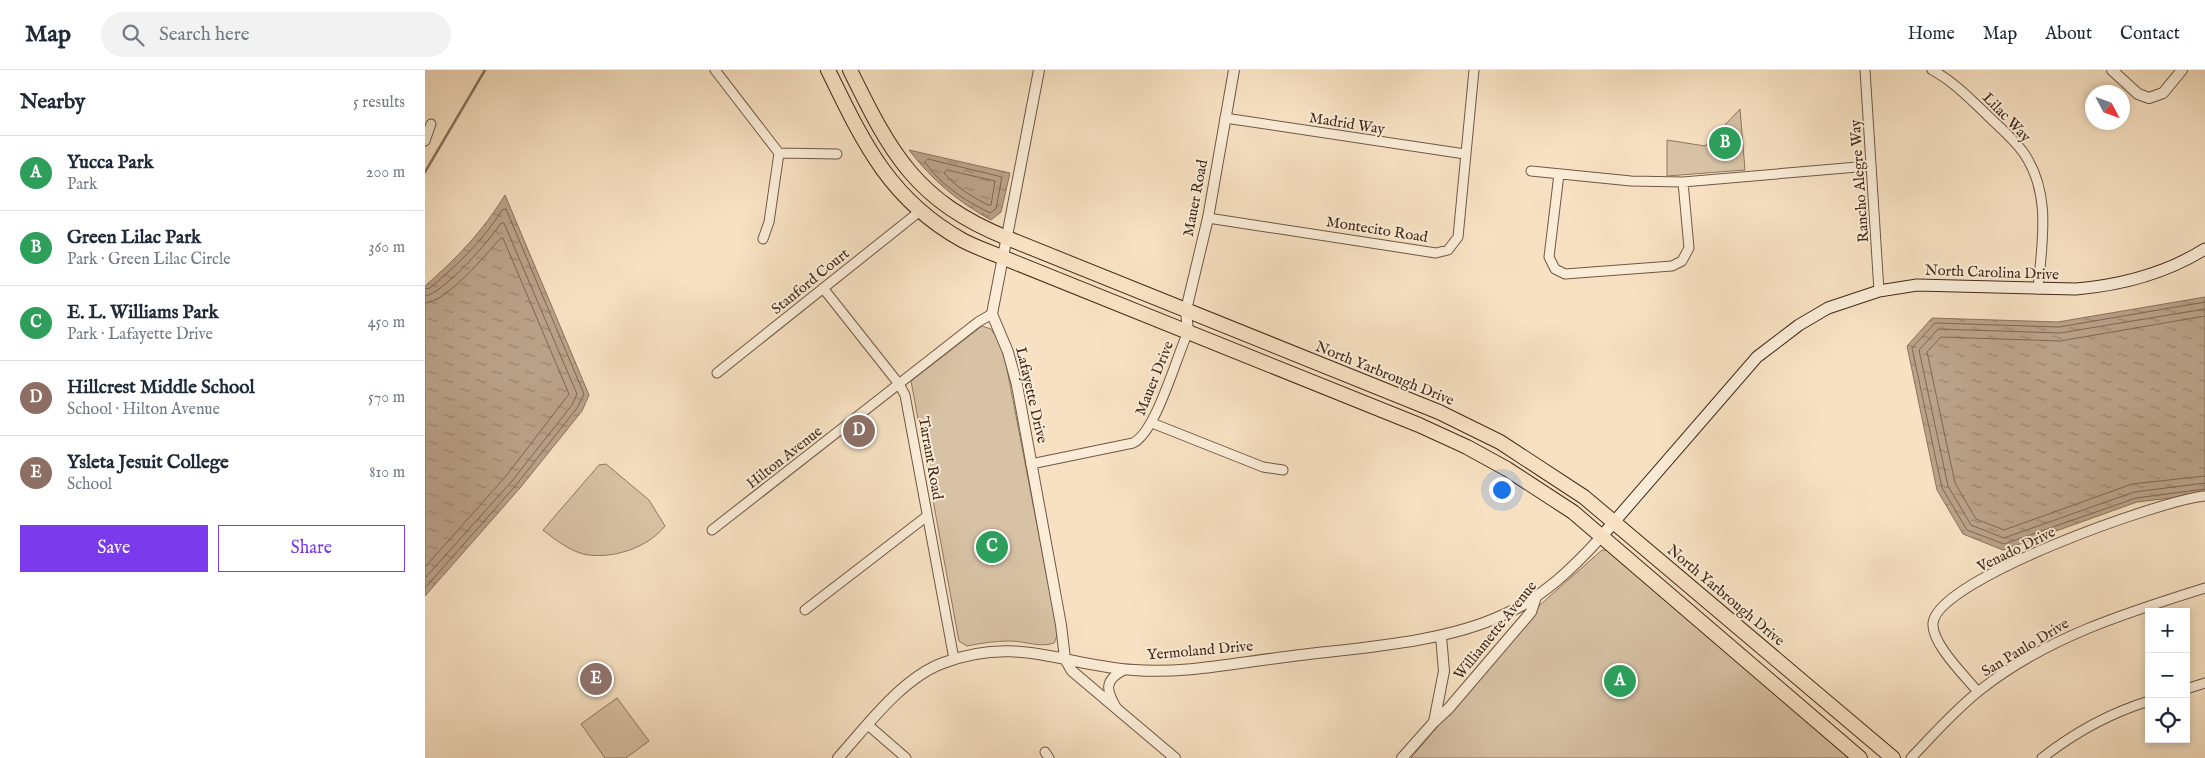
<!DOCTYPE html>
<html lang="en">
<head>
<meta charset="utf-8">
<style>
  :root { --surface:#fff; --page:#f2f2f3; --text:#1f2937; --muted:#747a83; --line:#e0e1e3; --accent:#7c3aed }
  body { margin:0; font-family:"IM FELL English",serif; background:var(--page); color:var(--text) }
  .controls { position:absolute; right:15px; bottom:15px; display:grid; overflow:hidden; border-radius:0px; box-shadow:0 2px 8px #0003 }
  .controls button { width:45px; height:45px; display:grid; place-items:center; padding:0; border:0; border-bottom:1px solid var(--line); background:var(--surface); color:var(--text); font:25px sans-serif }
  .compass { position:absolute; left:1660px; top:15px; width:45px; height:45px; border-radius:50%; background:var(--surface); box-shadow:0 2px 8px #0003; rotate:131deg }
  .you { position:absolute; left:1076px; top:419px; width:18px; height:18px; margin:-12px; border:4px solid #fff; border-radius:50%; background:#1a73e8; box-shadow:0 0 0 8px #1a73e833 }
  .badge { display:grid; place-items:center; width:32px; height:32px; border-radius:50%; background:var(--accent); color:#fff; font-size:16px; font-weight:700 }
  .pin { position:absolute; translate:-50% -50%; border:2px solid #fff; box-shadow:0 1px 5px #0006 }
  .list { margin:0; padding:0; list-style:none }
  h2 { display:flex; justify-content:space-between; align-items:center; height:65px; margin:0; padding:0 20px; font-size:21px }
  h2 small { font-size:16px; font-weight:400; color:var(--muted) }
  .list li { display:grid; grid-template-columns:32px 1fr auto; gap:15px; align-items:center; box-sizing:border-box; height:75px; padding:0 20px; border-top:1px solid var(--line) }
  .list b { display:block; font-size:19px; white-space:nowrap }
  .list p { margin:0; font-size:16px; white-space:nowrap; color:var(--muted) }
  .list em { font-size:16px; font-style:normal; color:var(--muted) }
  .actions { display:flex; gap:10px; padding:15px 20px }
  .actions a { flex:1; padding:11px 0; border:1px solid var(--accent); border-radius:0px; text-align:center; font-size:18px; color:var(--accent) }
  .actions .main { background:var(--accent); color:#fff }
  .icon { flex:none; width:28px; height:28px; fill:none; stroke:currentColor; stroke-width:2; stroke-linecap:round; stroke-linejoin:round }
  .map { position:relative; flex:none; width:1780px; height:688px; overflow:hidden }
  header { display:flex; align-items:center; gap:30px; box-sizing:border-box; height:70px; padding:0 25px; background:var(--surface); border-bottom:1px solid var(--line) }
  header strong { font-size:24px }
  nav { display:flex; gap:28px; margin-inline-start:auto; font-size:18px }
  .search { width:350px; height:45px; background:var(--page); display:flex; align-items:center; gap:12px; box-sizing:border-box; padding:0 18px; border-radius:28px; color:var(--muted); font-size:19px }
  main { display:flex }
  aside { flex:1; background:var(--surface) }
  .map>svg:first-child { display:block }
  .park { fill:#d8c2a5; stroke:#8e765f }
  .water { fill:url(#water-ripples); stroke:#8a725c }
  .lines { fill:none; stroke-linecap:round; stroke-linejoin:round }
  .shore { stroke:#7e6651; stroke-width:1 }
  .stream { stroke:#8a725c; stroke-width:2.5 }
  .minor-casing { stroke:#705743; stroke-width:11 }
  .tertiary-casing { stroke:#705743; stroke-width:12 }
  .secondary-casing { stroke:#432919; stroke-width:13 }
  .primary-casing { stroke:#432919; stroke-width:16 }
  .minor { stroke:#faecd7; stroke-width:9 }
  .tertiary { stroke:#faecd7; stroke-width:10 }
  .secondary { stroke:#faecd7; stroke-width:11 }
  .primary { stroke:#f7e1c2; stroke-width:14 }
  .labels { text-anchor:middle; stroke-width:4; stroke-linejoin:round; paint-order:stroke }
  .street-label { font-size:15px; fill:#432919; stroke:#faecd7 }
</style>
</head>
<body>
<header>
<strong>Map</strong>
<div class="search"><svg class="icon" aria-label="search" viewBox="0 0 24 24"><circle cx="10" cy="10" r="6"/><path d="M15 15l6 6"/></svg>Search here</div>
<nav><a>Home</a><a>Map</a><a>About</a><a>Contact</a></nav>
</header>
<main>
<aside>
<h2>Nearby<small>5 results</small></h2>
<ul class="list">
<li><span class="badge" style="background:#2e9e5b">A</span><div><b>Yucca Park</b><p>Park</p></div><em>200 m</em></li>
<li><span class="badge" style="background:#2e9e5b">B</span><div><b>Green Lilac Park</b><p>Park · Green Lilac Circle</p></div><em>360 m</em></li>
<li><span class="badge" style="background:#2e9e5b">C</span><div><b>E. L. Williams Park</b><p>Park · Lafayette Drive</p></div><em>450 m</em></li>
<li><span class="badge" style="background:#8d6e63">D</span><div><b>Hillcrest Middle School</b><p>School · Hilton Avenue</p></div><em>570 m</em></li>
<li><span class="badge" style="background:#8d6e63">E</span><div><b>Ysleta Jesuit College</b><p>School</p></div><em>810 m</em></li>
</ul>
<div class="actions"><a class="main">Save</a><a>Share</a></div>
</aside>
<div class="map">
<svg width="1780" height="688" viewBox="0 0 1780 688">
  <defs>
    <pattern id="water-ripples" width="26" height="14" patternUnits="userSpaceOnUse" patternTransform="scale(1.25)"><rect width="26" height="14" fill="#baa289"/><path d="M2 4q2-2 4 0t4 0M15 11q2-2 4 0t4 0" fill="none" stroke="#99846f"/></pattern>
  </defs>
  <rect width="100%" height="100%" fill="#f7e1c2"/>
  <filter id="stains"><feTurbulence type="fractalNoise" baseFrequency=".004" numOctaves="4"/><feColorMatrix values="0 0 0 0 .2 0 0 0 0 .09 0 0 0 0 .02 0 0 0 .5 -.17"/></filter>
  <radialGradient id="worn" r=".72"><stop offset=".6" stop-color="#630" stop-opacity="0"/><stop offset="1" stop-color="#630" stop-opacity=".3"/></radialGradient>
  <path class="park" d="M 1315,39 L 1320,100 L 1242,106 L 1242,70 L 1280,76 Z
    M 557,256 L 566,259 L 575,273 L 581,294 L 633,564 L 629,573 C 616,578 599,571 586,571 C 570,571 557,573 542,576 L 534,571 L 486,311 Z
    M 181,394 L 224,430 L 240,456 C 223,478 186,490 158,484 C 144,480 129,469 118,460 L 174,395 Z
    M 1177,480 L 1187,481 L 1429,688 L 986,688 L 1116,534 Z
    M 192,628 L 224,671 L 201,688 L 180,688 L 156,654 Z"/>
  <path class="water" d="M 484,80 L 585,103 L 576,142 L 566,150 C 532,131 508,111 484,80 Z
    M 80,125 L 164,325 L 157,341 L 95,418 L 0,526 L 0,216 C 32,188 58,161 80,125 Z
    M 1780,227 L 1780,424 L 1712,432 L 1578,480 L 1538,464 L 1512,420 L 1482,276 L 1507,248 L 1633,252 Z"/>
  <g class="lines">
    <path class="shore" d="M 503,89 L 577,107 L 571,139 L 565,143 C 541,131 515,115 500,92 Z
      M 522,100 L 570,111 L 566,135 L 563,135 C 547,127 531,117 519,103 Z
      M 0,219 L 5,218 C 33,194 58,171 77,140 L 81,139 L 159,324 L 152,338 L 91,415 L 0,518
      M 0,226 C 18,224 66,169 76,153 L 79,153 L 152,324 L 147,335 L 87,411 L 0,508
      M 1780,232 L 1634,257 L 1510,253 L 1487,278 L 1517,418 L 1542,460 L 1579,474 L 1711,428 L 1780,419
      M 0,233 C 22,232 60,185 75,169 L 78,168 L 144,324 L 81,406 L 0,497
      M 1780,239 L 1635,263 L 1513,259 L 1494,280 L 1523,416 L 1546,455 L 1579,468 L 1709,422 L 1780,413
      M 1780,246 L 1635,271 L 1516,267 L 1502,282 L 1530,413 L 1551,449 L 1579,460 L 1707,414 L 1780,406"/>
    <path class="stream" d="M 0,102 L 60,0"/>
    <defs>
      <path id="minor" d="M 290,0 L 354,83 L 344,152 L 338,169
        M 1440,0 L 1454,221
        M 1507,0 C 1528,11 1544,28 1560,43 C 1573,56 1587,67 1598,82 C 1627,123 1617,172 1613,219
        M 800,48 L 1040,84
        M 0,71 L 6,54
        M 354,83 L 412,84
        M 1106,101 L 1206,111 L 1258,112 L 1444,96
        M 1134,104 L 1124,187 L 1130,199 L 1140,204 L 1247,196 L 1257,191 L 1264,178 L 1258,112
        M 783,148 L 1011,183 L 1023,180 L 1033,167 L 1049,0
        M 398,218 L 474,314 L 480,325 L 529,589
        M 292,303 L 495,141
        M 727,353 L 838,397 L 858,400
        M 606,394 L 708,373 C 731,362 751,288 763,262
        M 287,460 L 553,252 L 567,244
        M 380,540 L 502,446
        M 1761,619 L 1780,613
        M 1553,622 C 1540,606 1506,573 1508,553 C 1513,509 1736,430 1780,426
        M 691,637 C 681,620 679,610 699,600
        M 443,655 L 481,688
        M 620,682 L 624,688
        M 1486,688 C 1508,665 1529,641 1554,621 C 1620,568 1700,543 1780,518
        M 1617,688 C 1649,663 1685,643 1724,631"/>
      <path id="tertiary" d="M 614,0 L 567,244 L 583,282 L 592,315 L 636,555 L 640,589 L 647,601 L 750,688
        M 1687,0 L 1713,24 L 1724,28 L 1738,23 L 1757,0
        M 763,262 L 761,240 L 783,148 L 809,0
        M 1009,652 L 1019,601 L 1016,566
        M 413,688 C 442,656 477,608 518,593 C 593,565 636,595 709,600 C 759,604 810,593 860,587 C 928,578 1016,574 1078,545 C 1117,528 1148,498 1176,467
        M 977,688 L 1009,652 L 1024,638 L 1106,542 L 1111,527"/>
      <path id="secondary" d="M 1176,467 L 1332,287 L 1374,255 L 1403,238 L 1454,221 L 1492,215 L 1651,219 C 1697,215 1740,204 1780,179"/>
      <path id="primary" d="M 403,0 C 438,72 464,129 537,170 C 550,177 565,182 579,188 L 994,355 L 1042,377 L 1082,399 L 1148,442 L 1435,688
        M 425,0 C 466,84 491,131 582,168 L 1014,342 L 1075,372 L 1159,427 L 1468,688"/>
    </defs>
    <use href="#minor" class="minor-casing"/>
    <use href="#tertiary" class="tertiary-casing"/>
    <use href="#secondary" class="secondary-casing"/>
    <use href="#primary" class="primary-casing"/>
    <use href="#minor" class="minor"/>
    <use href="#tertiary" class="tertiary"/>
    <use href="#secondary" class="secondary"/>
    <use href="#primary" class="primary"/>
  </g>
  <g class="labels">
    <g class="street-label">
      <text transform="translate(1582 47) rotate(46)" y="5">Lilac Way</text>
      <text transform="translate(922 53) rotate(9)" y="5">Madrid Way</text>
      <text transform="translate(1434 111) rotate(-94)" y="5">Rancho Alegre Way</text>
      <text transform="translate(770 128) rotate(-79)" y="5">Mauer Road</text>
      <text transform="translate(952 159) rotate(9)" y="5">Montecito Road</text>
      <text transform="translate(1567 202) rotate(2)" y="5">North Carolina Drive</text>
      <text transform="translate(385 211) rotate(-39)" y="5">Stanford Court</text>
      <text transform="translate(960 303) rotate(22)" y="5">North Yarbrough Drive</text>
      <text transform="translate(729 308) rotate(-68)" y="5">Mauer Drive</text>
      <text transform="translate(607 325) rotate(77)" y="5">Lafayette Drive</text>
      <text transform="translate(359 387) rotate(-38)" y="5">Hilton Avenue</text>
      <text transform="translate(506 388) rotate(80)" y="5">Tarrant Road</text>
      <text transform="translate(1591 479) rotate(-26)" y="5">Venado Drive</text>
      <text transform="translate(1301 525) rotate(40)" y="5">North Yarbrough Drive</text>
      <text transform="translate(1070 560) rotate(-51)" y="5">Williamette Avenue</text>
      <text transform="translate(1600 577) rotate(-31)" y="5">San Paulo Drive</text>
      <text transform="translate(775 580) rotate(-5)" y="5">Yermoland Drive</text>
    </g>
  </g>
  <rect width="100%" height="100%" filter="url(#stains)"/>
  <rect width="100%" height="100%" fill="url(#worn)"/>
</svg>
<div class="controls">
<button>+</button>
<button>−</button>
<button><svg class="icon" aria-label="locate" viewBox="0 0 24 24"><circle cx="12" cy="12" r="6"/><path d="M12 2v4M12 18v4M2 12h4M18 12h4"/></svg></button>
</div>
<svg class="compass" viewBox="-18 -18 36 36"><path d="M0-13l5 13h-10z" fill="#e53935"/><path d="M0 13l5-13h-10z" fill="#747a83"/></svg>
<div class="you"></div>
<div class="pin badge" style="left:1195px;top:611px;background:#2e9e5b">A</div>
<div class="pin badge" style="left:1300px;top:73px;background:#2e9e5b">B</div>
<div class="pin badge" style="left:567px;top:477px;background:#2e9e5b">C</div>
<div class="pin badge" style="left:434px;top:361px;background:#8d6e63">D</div>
<div class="pin badge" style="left:171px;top:609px;background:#8d6e63">E</div>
</div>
</main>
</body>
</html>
